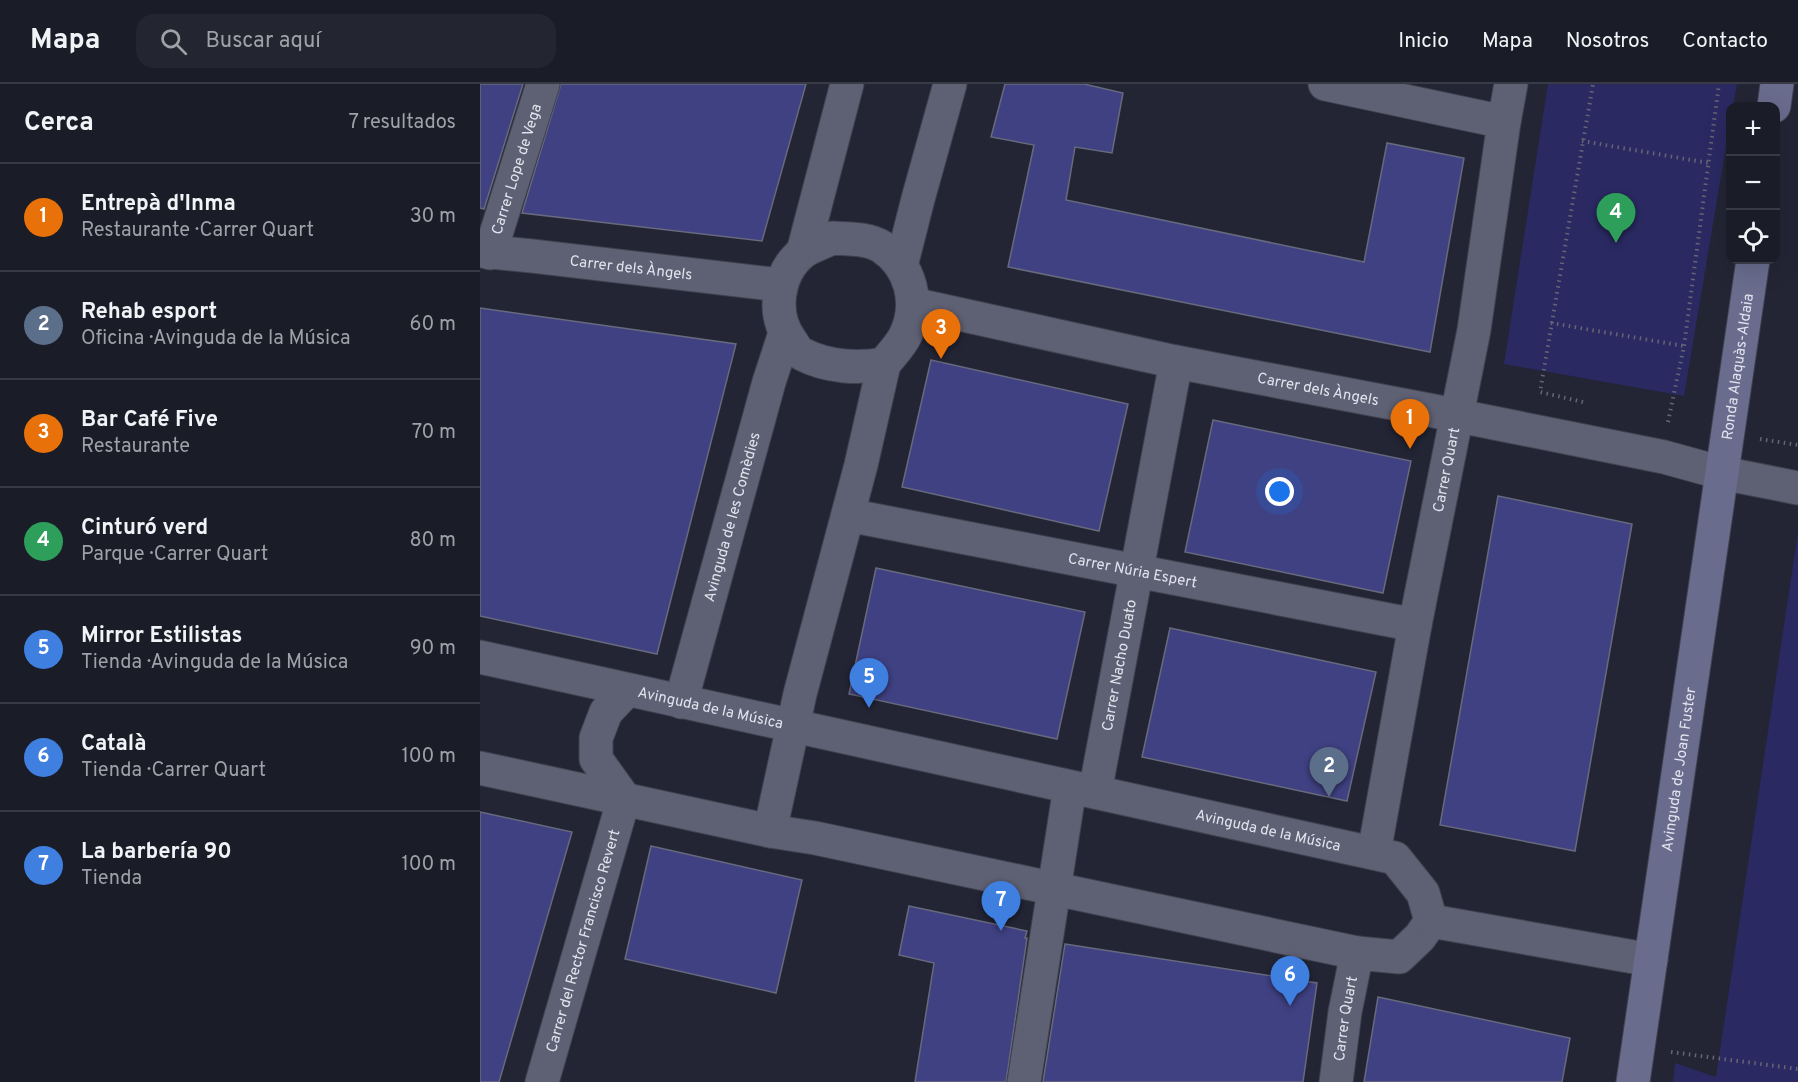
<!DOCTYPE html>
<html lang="es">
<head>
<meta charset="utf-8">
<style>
  :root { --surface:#1a1c28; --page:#232530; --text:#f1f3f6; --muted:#9fa1a8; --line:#383a45; --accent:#90cd41 }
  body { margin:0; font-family:Overpass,sans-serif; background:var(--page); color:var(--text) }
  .controls { position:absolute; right:18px; top:18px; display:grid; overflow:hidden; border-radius:12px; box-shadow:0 6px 24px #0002 }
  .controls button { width:54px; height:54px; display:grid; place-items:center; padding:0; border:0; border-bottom:2px solid var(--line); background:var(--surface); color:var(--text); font:30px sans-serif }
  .you { position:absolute; left:800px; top:408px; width:21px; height:21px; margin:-15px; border:4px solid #fff; border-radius:50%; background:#1a73e8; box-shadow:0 0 0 9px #1a73e833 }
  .badge { display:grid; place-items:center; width:39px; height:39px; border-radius:50%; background:var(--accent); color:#fff; font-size:20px; font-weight:700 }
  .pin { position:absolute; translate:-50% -50px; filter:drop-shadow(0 2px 3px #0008) }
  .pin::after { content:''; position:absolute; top:32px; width:21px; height:18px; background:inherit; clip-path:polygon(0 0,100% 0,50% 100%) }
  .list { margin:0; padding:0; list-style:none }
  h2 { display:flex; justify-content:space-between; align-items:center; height:78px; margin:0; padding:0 24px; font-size:26px }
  h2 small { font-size:20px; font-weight:400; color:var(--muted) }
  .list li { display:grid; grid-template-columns:39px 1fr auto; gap:18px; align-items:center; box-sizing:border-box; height:108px; padding:0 24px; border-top:2px solid var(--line) }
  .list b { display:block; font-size:22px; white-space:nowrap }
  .list p { margin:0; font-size:20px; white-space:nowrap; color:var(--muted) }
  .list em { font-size:20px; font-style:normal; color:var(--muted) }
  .icon { flex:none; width:33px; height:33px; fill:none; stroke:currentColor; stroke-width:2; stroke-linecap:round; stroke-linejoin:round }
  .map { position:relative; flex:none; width:1318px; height:998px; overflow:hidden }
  header { display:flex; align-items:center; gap:36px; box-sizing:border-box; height:84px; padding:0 30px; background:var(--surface); border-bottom:2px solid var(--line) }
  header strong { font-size:28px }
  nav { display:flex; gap:33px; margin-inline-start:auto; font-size:21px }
  .search { width:420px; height:54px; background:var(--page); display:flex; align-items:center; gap:15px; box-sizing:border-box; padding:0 21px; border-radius:18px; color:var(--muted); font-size:22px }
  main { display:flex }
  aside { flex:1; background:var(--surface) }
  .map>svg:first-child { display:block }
  .green { fill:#2a2962 }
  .building { fill:#404183; stroke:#67697c; stroke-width:1.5 }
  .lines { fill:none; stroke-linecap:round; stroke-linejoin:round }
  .street-casing { stroke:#40414e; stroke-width:35 }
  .secondary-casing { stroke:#40414e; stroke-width:35 }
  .path { stroke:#656675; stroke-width:4; stroke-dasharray:1.5 4.5; stroke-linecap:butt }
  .street { stroke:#5e6073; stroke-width:33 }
  .secondary { stroke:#696c8d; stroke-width:33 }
  .labels { text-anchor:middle; stroke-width:4.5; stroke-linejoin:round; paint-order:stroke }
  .street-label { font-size:15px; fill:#e2e3ee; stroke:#1a1b2b }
</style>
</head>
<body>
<header>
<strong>Mapa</strong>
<div class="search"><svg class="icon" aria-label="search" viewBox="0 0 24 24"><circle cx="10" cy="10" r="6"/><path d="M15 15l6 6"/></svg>Buscar aquí</div>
<nav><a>Inicio</a><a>Mapa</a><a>Nosotros</a><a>Contacto</a></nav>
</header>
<main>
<aside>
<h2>Cerca<small>7 resultados</small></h2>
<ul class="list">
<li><span class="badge" style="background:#e8710a">1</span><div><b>Entrepà d'Inma</b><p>Restaurante · Carrer Quart</p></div><em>30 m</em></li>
<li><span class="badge" style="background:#5c6f8a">2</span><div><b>Rehab esport</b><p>Oficina · Avinguda de la Música</p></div><em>60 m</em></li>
<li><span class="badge" style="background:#e8710a">3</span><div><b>Bar Café Five</b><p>Restaurante</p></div><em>70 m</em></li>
<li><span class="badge" style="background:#2e9e5b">4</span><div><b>Cinturó verd</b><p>Parque · Carrer Quart</p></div><em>80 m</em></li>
<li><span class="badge" style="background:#3f7fe0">5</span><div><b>Mirror Estilistas</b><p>Tienda · Avinguda de la Música</p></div><em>90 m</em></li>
<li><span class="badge" style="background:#3f7fe0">6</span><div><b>Català</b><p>Tienda · Carrer Quart</p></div><em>100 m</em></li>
<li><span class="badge" style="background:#3f7fe0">7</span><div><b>La barbería 90</b><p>Tienda</p></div><em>100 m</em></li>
</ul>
</aside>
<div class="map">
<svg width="1318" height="998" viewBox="0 0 1318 998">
  <rect width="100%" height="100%" fill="#232535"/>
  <path class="green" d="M 1068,0 L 1257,0 L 1253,22 L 1250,22 L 1250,39 L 1204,312 L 1024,280 Z
    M 1318,448 L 1318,998 L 1193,998 L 1195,979 L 1236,993 Z"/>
  <path class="building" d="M 0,0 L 43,0 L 4,125 L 0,124 Z
    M 81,0 L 326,0 L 282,157 L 42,129 Z
    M 525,0 L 604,0 L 643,9 L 632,69 L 595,63 L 586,116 L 884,178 L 907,59 L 984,74 L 950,268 L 528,183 L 554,61 L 511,53 Z
    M 0,224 L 256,260 L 177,570 L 0,532 Z
    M 451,276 L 648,320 L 619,447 L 422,403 Z
    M 733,336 L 931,377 L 903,509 L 705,468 Z
    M 1018,412 L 1152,440 L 1095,767 L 960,741 Z
    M 396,484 L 605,528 L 577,655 L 369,610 Z
    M 690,544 L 896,588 L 867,717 L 662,673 Z
    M 0,728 L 92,748 L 19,998 L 0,998 Z
    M 171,762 L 322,796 L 296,909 L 145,875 Z
    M 429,822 L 547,847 L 545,854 L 547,854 L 526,998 L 435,998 L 454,879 L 419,871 Z
    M 585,860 L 837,899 L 823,998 L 563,998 Z
    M 898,913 L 1090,954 L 1082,998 L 884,998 Z"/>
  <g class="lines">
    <defs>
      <g id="street">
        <path d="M 845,0 L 1024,38"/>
        <path d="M 352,154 C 368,155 388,154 402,163 C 431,182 440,219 426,250 C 422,260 411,271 404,280 C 378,285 347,283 322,270 C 317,268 314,261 311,257 C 291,230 297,189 323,168 C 331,162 343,159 352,154 Z"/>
        <path id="s1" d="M 0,167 L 52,172 L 301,201"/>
        <path d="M 323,168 L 367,0"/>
        <path id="s2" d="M 10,169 L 63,0"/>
        <path d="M 421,182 L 438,115 L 470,0"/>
        <path id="s3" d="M 433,220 L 696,278 L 949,326 L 1184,373 L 1242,389 L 1318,404"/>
        <path id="s4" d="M 368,431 L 935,541"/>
        <path id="s5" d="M 0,573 L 915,774 L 943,809 L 951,837 L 940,853 L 919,873 L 877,869 L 335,754 L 290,747 L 0,684"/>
        <path id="s6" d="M 201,618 L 289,298 L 305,249"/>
        <path id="s7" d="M 615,708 L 696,278"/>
        <path d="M 290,747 L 320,610 L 381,381 L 404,280"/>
        <path id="s8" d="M 894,769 L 935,541 L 994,246 L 1024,38 L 1031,0"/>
        <path d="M 951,837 L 1171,876"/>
        <path id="s9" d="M 62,998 L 144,714 L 116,675 L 116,654 L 126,628 L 147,606"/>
        <path d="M 544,998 L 590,703"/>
        <path id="s10" d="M 856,998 L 865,928 L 877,869"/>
      </g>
      <g id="secondary">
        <path d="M 1294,22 L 1297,0"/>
        <path id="s11" d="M 1153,998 L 1273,176"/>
      </g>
    </defs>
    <use href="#street" class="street-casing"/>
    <use href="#secondary" class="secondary-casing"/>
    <path class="path" d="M 1102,57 L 1229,79
      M 1071,239 L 1204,262
      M 1103,318 L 1060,308 L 1113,0
      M 1188,338 L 1204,262 L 1239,0
      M 1280,355 L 1318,361
      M 1191,968 L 1318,985"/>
    <use href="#street" class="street"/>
    <use href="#secondary" class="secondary"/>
  </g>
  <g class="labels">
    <g class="street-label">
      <text dy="5" stroke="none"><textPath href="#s2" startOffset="88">Carrer Lope de Vega</textPath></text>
      <text dy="5" stroke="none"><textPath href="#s1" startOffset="152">Carrer dels Àngels</textPath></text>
      <text dy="5" stroke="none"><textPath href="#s11" startOffset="723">Ronda Alaquàs-Aldaia</textPath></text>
      <text dy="5" stroke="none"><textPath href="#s3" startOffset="414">Carrer dels Àngels</textPath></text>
      <text dy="5" stroke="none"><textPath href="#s8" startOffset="390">Carrer Quart</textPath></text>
      <text dy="5" stroke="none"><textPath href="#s6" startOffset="192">Avinguda de les Comèdies</textPath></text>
      <text dy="5" stroke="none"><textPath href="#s4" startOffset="290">Carrer Núria Espert</textPath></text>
      <text dy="5" stroke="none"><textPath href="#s7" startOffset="129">Carrer Nacho Duato</textPath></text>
      <text dy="5" stroke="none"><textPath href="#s5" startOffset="236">Avinguda de la Música</textPath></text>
      <text dy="5" stroke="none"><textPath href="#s11" startOffset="316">Avinguda de Joan Fuster</textPath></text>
      <text dy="5" stroke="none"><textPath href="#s5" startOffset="807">Avinguda de la Música</textPath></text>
      <text dy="5" stroke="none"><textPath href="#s9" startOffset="147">Carrer del Rector Francisco Revert</textPath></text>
      <text dy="5" stroke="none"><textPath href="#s10" startOffset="64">Carrer Quart</textPath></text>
    </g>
  </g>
</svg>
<div class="controls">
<button>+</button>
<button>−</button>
<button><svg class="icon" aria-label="locate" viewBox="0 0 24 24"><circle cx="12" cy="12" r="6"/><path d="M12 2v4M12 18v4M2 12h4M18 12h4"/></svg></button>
</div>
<div class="you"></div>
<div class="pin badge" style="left:930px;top:365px;background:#e8710a">1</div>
<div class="pin badge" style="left:849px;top:713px;background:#5c6f8a">2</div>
<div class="pin badge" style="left:461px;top:275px;background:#e8710a">3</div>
<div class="pin badge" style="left:1136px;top:159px;background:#2e9e5b">4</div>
<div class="pin badge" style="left:389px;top:624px;background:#3f7fe0">5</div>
<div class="pin badge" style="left:810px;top:922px;background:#3f7fe0">6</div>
<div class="pin badge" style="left:521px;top:847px;background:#3f7fe0">7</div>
</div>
</main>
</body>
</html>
